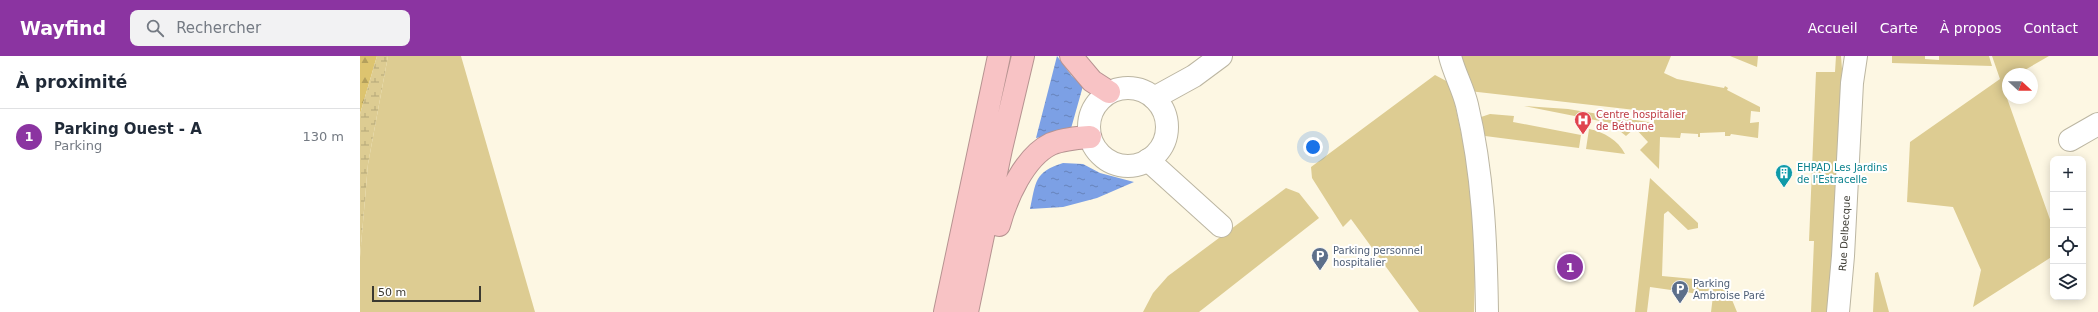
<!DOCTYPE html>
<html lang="fr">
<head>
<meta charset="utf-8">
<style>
  :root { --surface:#fff; --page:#f2f2f3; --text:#1f2937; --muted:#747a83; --line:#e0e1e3; --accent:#8b34a1 }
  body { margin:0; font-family:"DejaVu Sans",sans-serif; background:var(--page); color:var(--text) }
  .controls { position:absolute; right:12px; bottom:12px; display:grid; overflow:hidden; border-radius:8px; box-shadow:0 2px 10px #0003 }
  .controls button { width:36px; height:36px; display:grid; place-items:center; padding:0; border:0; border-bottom:1px solid var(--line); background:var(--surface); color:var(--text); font:20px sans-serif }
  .compass { position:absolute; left:1642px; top:12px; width:36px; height:36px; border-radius:50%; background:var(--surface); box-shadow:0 2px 10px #0003; rotate:111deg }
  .scale { position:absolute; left:12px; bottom:10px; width:109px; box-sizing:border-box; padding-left:4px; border:2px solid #3b3931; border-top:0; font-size:11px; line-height:14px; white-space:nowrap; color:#3b3931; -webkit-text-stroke:3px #fff; paint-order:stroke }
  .you { position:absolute; left:953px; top:91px; width:14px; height:14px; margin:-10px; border:3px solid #fff; border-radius:50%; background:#1a73e8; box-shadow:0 0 0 6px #1a73e833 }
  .badge { display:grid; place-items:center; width:26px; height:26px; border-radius:50%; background:var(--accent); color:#fff; font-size:13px; font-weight:700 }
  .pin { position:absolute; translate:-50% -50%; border:2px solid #fff; box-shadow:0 1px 4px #0006 }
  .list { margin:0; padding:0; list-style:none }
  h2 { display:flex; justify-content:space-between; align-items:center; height:52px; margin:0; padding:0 16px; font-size:17px }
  h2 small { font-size:13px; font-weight:400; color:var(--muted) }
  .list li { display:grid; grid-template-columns:26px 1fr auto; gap:12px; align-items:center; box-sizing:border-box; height:56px; padding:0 16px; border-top:1px solid var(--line) }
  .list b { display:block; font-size:15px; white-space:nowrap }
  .list p { margin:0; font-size:13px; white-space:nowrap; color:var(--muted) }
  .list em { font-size:13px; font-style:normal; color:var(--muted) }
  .icon { flex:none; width:22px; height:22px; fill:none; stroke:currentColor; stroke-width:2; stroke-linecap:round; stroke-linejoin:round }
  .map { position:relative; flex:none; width:1738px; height:256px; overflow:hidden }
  header { display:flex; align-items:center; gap:24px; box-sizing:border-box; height:56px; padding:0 20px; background:var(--accent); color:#fff }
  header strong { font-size:19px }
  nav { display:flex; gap:22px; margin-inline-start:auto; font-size:14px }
  .search { width:280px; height:36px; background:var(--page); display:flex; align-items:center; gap:10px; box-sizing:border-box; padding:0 14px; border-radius:8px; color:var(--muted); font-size:15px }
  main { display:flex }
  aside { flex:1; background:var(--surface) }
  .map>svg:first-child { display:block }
  .green { fill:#ddcc92 }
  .forest { fill:url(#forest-firs) }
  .wetland { fill:url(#wetland-marsh) }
  .water { fill:url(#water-ripples) }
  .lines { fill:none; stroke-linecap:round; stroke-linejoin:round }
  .minor-casing { stroke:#bcb6a2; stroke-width:24 }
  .highway-casing { stroke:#b69391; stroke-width:24 }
  .minor { stroke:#fff; stroke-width:22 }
  .highway { stroke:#f8c3c5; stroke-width:22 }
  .labels { text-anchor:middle; stroke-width:4; stroke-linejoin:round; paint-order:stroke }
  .health-label { font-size:10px; fill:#be3a42; stroke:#fff; text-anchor:start }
  .culture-label { font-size:10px; fill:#0d838f; stroke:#fff; text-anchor:start }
  .street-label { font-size:10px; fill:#3b3931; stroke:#fff }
  .service-label { font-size:10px; fill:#4e5e75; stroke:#fff; text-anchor:start }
</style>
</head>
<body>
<header>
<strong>Wayfind</strong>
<div class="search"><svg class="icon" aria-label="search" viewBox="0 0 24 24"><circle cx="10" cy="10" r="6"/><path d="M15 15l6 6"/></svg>Rechercher</div>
<nav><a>Accueil</a><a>Carte</a><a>À propos</a><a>Contact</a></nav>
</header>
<main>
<aside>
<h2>À proximité<small></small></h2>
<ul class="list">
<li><span class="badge">1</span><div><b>Parking Ouest - A</b><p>Parking</p></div><em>130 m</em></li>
</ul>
</aside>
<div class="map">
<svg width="1738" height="256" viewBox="0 0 1738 256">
  <defs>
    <pattern id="forest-firs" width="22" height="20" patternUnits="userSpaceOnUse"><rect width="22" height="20" fill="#ddc46f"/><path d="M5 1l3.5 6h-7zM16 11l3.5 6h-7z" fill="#b4a05c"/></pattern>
    <pattern id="wetland-marsh" width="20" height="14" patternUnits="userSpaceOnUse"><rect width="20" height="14" fill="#ddcc92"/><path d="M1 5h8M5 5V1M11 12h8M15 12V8" fill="none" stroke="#b4a778"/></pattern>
    <pattern id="water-ripples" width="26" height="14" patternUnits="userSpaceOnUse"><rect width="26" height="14" fill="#7ca0e5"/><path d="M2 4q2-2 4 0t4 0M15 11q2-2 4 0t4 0" fill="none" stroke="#6783ba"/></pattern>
  </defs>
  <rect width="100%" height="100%" fill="#fdf7e3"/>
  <path class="green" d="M 28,0 L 101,0 L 175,256 L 0,256 L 0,201 L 8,108 Z
    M 1100,0 L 1311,0 L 1304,17 L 1317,23 L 1364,32 L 1365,30 L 1368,32 L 1367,34 L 1400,51 L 1400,56 L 1391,55 L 1390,67 L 1399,66 L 1398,82 L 1371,78 L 1370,80 L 1365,80 L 1365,76 L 1340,77 L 1340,81 L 1338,81 L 1338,78 L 1321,77 L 1320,82 L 1300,81 L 1299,113 L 1280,94 L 1288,86 L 1275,72 L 1266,80 L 1250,67 L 1164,50 L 1208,53 L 1294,67 L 1294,63 L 1283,62 L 1284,55 L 1109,35 Z
    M 1370,0 L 1398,0 L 1397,11 Z
    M 1476,0 L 1481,0 L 1482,13 L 1478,130 L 1470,256 L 1451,256 L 1454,185 L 1449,185 L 1456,16 L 1475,16 Z
    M 1532,0 L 1565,0 L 1565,3 L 1579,4 L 1579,0 L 1629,0 L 1632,10 L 1532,7 Z
    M 1632,0 L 1689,0 L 1658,18 L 1648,18 L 1648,24 L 1642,28 L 1693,172 L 1693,200 L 1613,251 L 1621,214 L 1593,151 L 1547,146 L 1550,86 L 1640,23 Z
    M 1075,19 L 1090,27 C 1100,69 1109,112 1113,155 C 1116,189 1115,222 1114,256 L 1059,256 L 991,163 L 983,171 L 952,122 L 951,111 Z
    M 1130,58 L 1154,60 L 1153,66 L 1221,79 L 1219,92 L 1125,80 L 1118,75 L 1117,64 L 1121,61 Z
    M 1229,73 C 1244,76 1258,84 1265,98 L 1226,93 Z
    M 1290,122 L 1338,167 L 1338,172 L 1328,174 L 1308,155 L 1304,158 L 1302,220 L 1334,223 L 1344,231 L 1368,234 L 1377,256 L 1351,256 L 1353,240 L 1290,231 L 1287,256 L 1275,256 Z
    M 926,132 L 939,137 L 959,162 L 839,256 L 783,256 L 793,237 L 808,220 Z
    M 1518,216 L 1529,256 L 1513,256 L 1515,217 Z"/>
  <path class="forest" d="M 0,0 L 17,0 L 0,58 Z"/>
  <path class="wetland" d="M 17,0 L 28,0 L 8,108 L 0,201 L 0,58 Z"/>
  <path class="water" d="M 697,0 L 711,19 L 723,30 L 710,76 L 676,82 Z
    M 703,107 L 723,108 L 740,117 L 774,126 L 737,142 L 703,151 L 670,153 C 676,126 674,116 703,107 Z"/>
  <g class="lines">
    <defs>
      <g id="minor">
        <path d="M 1090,0 C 1094,17 1103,32 1107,49 C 1123,117 1126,186 1127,256"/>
        <circle cx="768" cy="71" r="39"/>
        <path d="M 794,42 L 834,20 L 861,0"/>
        <path d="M 1710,84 L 1738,68"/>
        <path d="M 788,104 L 861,170"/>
        <path id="s1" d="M 1478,256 L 1483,200 L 1492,27 L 1496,0"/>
      </g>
      <path id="highway" d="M 711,0 L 732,25 L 749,36
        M 639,169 C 646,143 664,101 691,88 C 703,83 717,82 730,81
        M 585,256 L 639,0
        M 607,256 L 641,93 L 663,0"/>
    </defs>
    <use href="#minor" class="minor-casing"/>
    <use href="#highway" class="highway-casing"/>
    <use href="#minor" class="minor"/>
    <use href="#highway" class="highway"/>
  </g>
  <defs>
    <symbol id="hospital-pin" viewBox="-11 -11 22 30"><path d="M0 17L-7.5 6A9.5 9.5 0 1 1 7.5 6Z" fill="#e0444e" stroke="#fff"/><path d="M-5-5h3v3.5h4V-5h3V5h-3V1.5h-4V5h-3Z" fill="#fff"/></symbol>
    <symbol id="building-pin" viewBox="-11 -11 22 30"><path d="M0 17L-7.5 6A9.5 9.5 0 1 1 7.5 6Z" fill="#0f9aa8" stroke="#fff"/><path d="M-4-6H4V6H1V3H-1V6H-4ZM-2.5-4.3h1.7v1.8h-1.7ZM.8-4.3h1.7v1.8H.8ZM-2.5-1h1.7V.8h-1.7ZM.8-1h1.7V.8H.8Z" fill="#fff"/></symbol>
    <symbol id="parking-pin" viewBox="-11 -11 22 30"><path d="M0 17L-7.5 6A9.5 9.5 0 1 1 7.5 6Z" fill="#5c6f8a" stroke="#fff"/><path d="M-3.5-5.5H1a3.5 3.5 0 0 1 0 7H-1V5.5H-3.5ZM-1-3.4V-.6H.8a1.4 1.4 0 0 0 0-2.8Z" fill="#fff"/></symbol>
  </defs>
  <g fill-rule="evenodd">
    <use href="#hospital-pin" x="1213" y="54" width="20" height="27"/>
    <use href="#building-pin" x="1414" y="107" width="20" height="27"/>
    <use href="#parking-pin" x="950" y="190" width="20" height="27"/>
    <use href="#parking-pin" x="1310" y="223" width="20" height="27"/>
  </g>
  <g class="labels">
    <g class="health-label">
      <text x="1236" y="62">Centre hospitalier<tspan x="1236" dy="12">de Béthune</tspan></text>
    </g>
    <g class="culture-label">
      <text x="1437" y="115">EHPAD Les Jardins<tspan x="1437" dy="12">de l'Estracelle</tspan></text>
    </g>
    <g class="street-label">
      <text dy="4" stroke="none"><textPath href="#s1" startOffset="79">Rue Delbecque</textPath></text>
    </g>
    <g class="service-label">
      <text x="973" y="198">Parking personnel<tspan x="973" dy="12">hospitalier</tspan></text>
      <text x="1333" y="231">Parking<tspan x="1333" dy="12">Ambroise Paré</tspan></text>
    </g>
  </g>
</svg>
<div class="controls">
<button>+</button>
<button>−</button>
<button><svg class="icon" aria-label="locate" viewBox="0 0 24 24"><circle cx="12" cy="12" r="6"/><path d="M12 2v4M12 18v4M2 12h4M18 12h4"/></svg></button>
<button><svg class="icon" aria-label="layers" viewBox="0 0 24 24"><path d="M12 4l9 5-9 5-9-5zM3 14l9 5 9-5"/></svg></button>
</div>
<svg class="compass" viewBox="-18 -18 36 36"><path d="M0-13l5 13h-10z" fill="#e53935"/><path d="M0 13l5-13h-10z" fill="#747a83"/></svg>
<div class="scale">50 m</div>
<div class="you"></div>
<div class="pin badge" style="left:1210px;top:211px">1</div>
</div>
</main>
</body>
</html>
